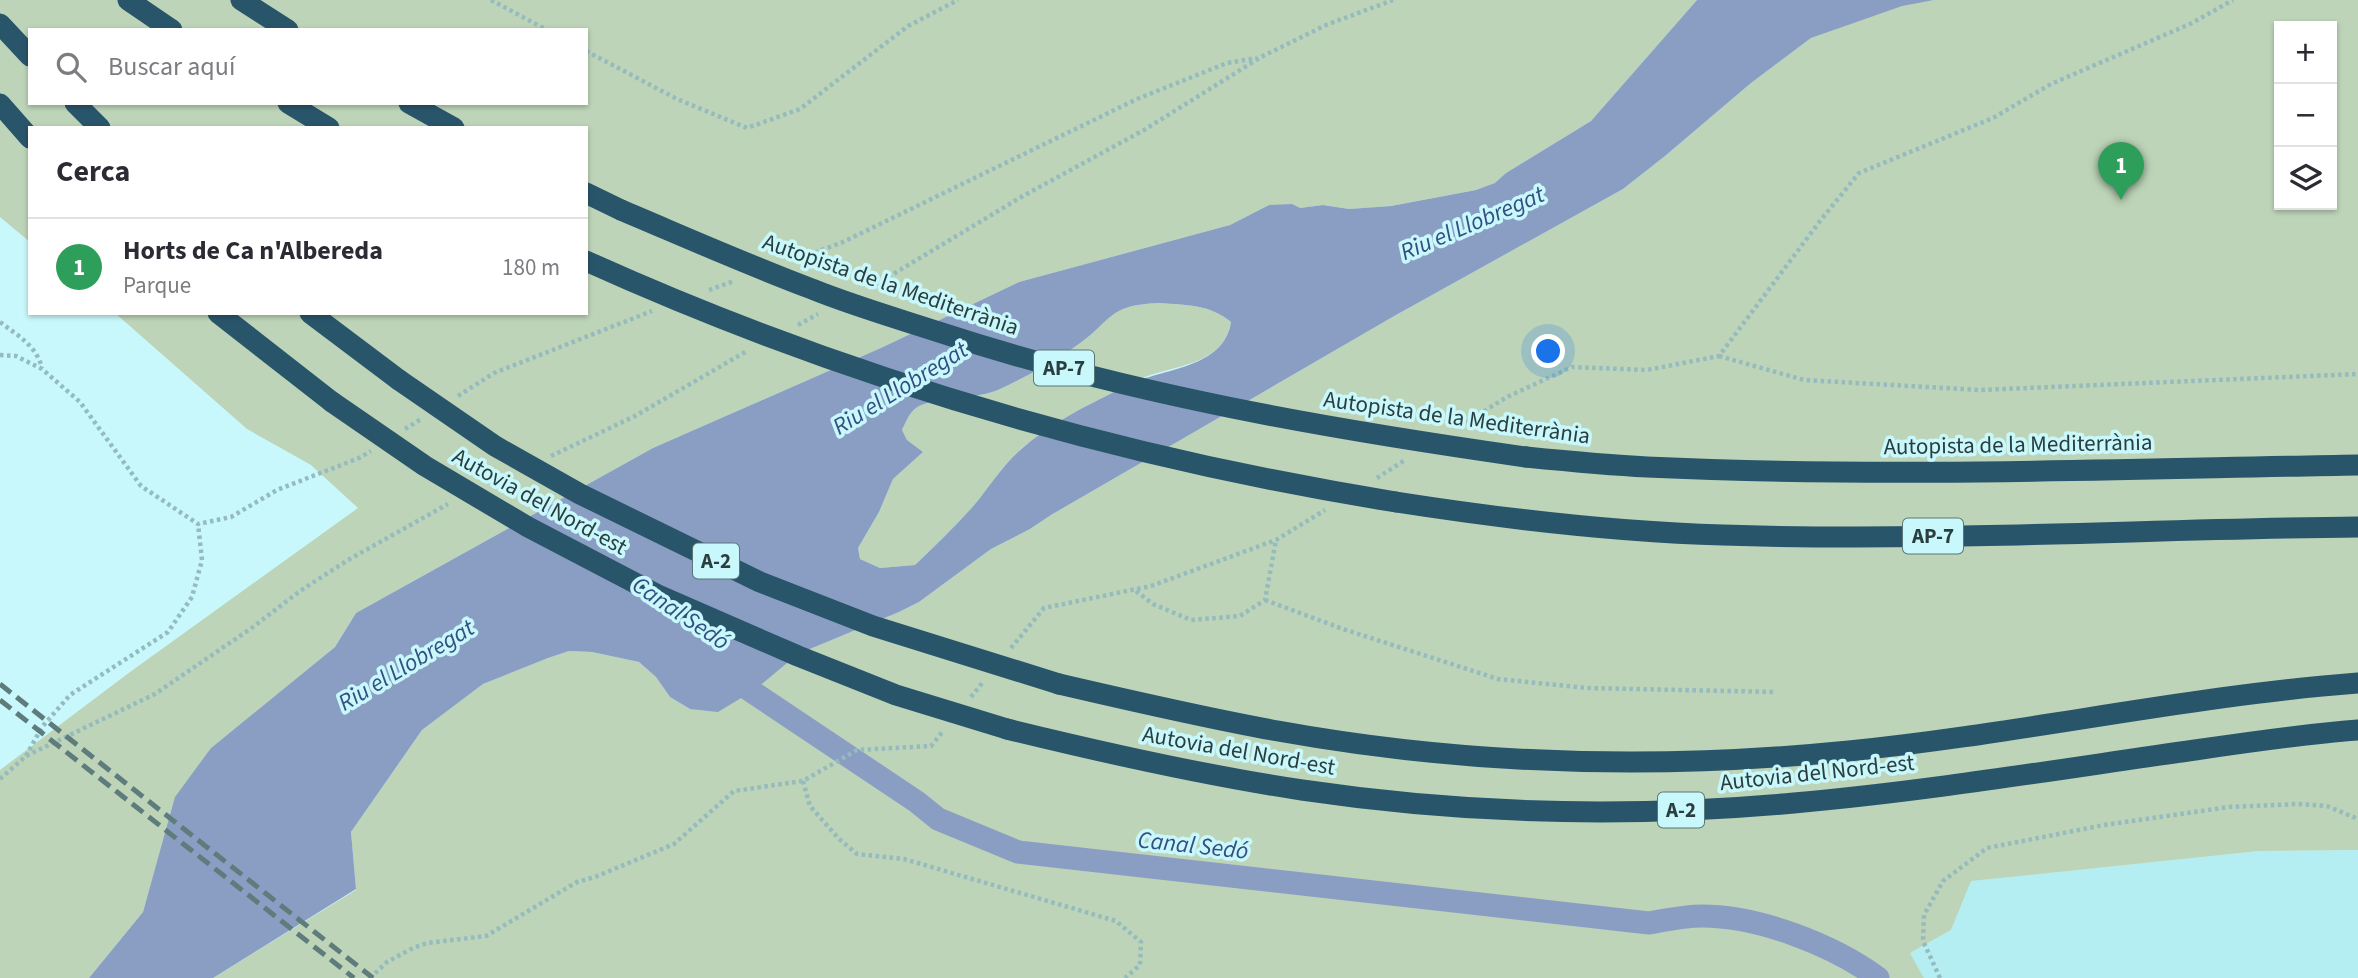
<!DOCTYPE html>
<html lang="es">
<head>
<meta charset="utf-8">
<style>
  :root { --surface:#fff; --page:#f7f7f7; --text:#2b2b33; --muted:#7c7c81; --line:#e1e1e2; --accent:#d93025 }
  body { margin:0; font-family:"Source Sans 3",sans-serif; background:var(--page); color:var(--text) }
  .controls { position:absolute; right:21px; top:21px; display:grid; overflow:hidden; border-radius:0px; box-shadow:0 2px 5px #0004 }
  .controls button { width:63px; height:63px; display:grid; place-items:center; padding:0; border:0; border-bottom:2px solid var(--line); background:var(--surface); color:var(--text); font:35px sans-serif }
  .you { position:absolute; left:1549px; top:352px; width:24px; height:24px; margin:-18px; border:5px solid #fff; border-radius:50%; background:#1a73e8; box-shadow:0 0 0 10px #1a73e833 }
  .badge { display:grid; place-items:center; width:46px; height:46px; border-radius:50%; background:var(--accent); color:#fff; font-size:23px; font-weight:700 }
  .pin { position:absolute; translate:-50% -58px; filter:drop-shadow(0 2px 4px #0008) }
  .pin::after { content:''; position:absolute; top:37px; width:24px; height:21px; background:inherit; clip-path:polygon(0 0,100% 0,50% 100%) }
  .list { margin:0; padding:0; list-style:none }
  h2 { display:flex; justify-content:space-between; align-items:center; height:91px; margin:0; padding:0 28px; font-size:30px }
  h2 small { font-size:23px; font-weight:400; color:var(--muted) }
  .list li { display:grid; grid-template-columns:46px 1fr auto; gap:21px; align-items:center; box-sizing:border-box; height:98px; padding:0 28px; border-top:2px solid var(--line) }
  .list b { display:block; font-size:26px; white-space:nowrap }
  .list p { margin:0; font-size:23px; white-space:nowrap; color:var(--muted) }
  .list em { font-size:23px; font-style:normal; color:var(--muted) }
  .icon { flex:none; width:38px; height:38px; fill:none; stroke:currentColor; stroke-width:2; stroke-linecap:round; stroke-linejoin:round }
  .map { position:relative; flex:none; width:2358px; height:978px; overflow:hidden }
  .search { position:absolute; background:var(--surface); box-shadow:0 2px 5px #0004; left:28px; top:28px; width:560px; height:77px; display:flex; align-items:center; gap:18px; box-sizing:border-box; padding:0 24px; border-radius:0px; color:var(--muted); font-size:26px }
  .panel { position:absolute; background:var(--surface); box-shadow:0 2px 5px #0004; left:28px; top:126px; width:560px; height:189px; border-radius:0px }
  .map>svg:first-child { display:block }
  .built { fill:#b4eef2 }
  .green { fill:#bdd4b8; fill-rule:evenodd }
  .water { fill:#8a9ec4; fill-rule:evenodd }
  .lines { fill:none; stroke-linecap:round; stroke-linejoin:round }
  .canal { stroke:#8a9ec4; stroke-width:23 }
  .path { stroke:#95bbbe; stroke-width:4.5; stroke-dasharray:3.5 3.5; stroke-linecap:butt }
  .highway { stroke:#29556b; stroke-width:21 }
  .rail { stroke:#5f7c7d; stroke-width:5; stroke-dasharray:14 7; stroke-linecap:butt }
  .highway-bridge { stroke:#29556b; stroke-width:21 }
  .labels { text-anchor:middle; stroke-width:7; stroke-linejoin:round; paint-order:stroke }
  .shield { fill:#c8f8fb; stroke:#5a7677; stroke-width:2 }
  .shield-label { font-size:21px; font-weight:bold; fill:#2b3e3f }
  .street-label { font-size:23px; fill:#2b3e3f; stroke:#c8f8fb }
  .water-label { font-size:24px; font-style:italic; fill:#344e81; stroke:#c8f8fb }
</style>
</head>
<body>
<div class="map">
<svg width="2358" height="978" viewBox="0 0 2358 978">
  <rect width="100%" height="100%" fill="#c8f8fb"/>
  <path class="built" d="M 2358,850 L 2358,978 L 1924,978 L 1910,953 L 1951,930 L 1970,881 L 2259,851 Z"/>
  <path class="green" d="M 0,0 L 1697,0 L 1591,121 L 1506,173 L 1496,183 L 1476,190 L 1391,206 L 1349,209 L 1323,205 L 1300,208 L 1269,205 L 1230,225 L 1019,282 L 883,347 L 653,448 L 356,613 L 335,647 L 211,748 L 158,860 L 143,912 L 89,978 L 0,978 L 0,770 L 130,672 L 358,508 L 311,465 L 247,429 L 115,313 L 586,313 L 586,128 L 30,128 L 30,242 L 0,217 ZM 30,30 L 586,30 L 586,103 L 30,103 Z
    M 1934,0 L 2358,0 L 2358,850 L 2259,851 L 1971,881 L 1951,930 L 1910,953 L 1924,978 L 213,978 L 356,890 L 351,832 L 422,730 L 483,684 L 548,658 L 569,651 L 592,652 L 639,662 L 656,677 L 670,697 L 690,709 L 737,699 L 756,689 L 798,654 L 899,612 L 919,602 L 991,549 L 1030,529 L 1051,515 L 1396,315 L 1623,189 L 1665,156 L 1751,83 L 1811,38 L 1902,5 ZM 2279,26 L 2332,26 L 2332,205 L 2279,205 Z
    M 1159,303 C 1186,305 1209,304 1231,322 C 1223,368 1171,364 1138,380 C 1099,399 1057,420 1023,447 C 1004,463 991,485 975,504 C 956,526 936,545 915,565 L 880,568 L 860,559 L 858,548 L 879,512 L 893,479 L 923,452 L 907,440 L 902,430 C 906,422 909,413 916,408 C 931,397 977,400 1000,389 C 1027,376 1052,363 1076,346 C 1113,321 1106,305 1159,303 Z"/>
  <path class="water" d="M 1697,0 L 1934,0 L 1902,6 L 1811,38 L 1751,83 L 1665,156 L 1623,189 L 1396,315 L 1051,515 L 1030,529 L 991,549 L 919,602 L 899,612 L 798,654 L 756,689 L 718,712 L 690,709 L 670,697 L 656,677 L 639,662 L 592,652 L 569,651 L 548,658 L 483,684 L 422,730 L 351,832 L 356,889 L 213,978 L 89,978 L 143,912 L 175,797 L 211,748 L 335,647 L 356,613 L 653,448 L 883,347 L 1019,282 L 1230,225 L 1269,205 L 1292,204 L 1300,208 L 1323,205 L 1349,209 L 1391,206 L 1476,190 L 1495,183 L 1506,173 L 1591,121 ZM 1159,303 C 1186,305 1209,304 1231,322 C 1224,369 1162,368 1128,385 C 1090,404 1052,422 1019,451 C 1002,466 990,486 975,504 C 956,526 936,545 915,565 L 880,568 L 860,559 L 858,548 L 879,512 L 893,479 L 923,452 L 907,440 L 902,430 C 906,422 909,413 916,408 C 931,397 977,400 1000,389 C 1027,376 1052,363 1076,346 C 1113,321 1106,305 1159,303 Z"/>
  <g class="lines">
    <path class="canal" d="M 727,675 L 917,802 L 938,819 L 1018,852 L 1649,923 C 1666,920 1684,916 1702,916 C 1759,916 1833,945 1878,978"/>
    <path class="path" d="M 491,0 L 547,30
      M 586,51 L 677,99 L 747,128 L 800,109 L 908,26 L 958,0
      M 795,260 L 843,242 L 1137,99 L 1227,63 L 1257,58
      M 870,288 L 1023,196 L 1144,130 L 1261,57 L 1326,25 L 1393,0
      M 709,290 L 734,281
      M 0,322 C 18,336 36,345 42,368
      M 798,325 L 818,314
      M 0,355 L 16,356 L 42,369 L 80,402 L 141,486 L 198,524 L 231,517 L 277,490 L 359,458 L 371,451
      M 1719,356 L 1804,380 L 1980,390 L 2358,374
      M 458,396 L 494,373 L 652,311
      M 1460,426 L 1507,397 L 1572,367 L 1647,370 L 1719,356 L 1820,221 L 1859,173 L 1993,118 L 2051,84 L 2190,24 L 2233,0
      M 405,429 L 421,419
      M 551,456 L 635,416 L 747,351
      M 1377,478 L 1405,460
      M 1136,591 L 1153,604 L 1191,620 L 1240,616 L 1265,600 L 1276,540
      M 1265,600 L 1343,629 L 1498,679 L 1587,688 L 1776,692
      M 1011,648 L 1044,608 L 1151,586 L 1276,540 L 1325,510
      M 971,697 L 983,682
      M 26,756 L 42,727 L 70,695 L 168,632 L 192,597 L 202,560 L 198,524
      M 0,779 L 26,756 L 155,694 L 253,627 L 300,591 L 348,560 L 448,504
      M 803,781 L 810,806 L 839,839 L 857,854 L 904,859 L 1116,921 L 1141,942 L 1140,965 L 1125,978
      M 370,978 L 387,962 L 413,948 L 427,943 L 486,936 L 577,882 L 595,877 L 674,844 L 734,791 L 803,781 L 857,750 L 931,746 L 943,731
      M 1940,978 L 1923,941 L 1924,915 L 1943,881 L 1987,848 L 2104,825 L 2229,807 L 2297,804 L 2327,806 L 2358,819"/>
    <path class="highway" d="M 128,0 L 172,30
      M 241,0 L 288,30
      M 0,24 L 30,56
      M 75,103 L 100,128
      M 288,103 L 329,128
      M 409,103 L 454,128
      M 0,104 L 30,138
      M 586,193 L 621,210
      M 218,313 L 332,402
      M 310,313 L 399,380
      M 1526,457 C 1566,461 1607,465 1647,467 C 1884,478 2121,469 2358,465
      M 1396,502 C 1505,519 1613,532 1723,535 C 1934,542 2146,529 2358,527
      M 1059,684 C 1132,701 1205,718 1278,731 C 1466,765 1659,770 1849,751 C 2019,734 2187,696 2358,683
      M 1007,729 C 1105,753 1202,775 1302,790 C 1464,814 1631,818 1794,803 C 1928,791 2061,769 2195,750 C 2249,742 2303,734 2358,730"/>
    <path class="rail" d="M 0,684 L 373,978
      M 0,700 L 354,978"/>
    <path class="highway-bridge" d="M 621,210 C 685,237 748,265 812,289 C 854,306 899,319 942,333 C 1132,395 1329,429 1526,457
      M 586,261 C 845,378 1116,457 1396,502
      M 399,380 L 495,446 L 580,494 L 760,582 L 873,626 L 1059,684
      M 332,402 L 425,466 L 528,527 L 660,596 L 798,656 L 896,695 L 1007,729"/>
  </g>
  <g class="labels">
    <g class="shield">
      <rect x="1034" y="350.5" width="60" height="35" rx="5"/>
      <rect x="1903" y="518.5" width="60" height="35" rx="5"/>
      <rect x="693" y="543.5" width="46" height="35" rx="5"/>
      <rect x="1658" y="792.5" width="46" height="35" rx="5"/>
    </g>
    <g class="shield-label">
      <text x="1064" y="375">AP-7</text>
      <text x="1933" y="543">AP-7</text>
      <text x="716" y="568">A-2</text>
      <text x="1681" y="817">A-2</text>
    </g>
    <g class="street-label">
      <text transform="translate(891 284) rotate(19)" y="8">Autopista de la Mediterrània</text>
      <text transform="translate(1457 417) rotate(8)" y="8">Autopista de la Mediterrània</text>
      <text transform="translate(2018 444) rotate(-1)" y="8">Autopista de la Mediterrània</text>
      <text transform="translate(540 501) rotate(29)" y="8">Autovia del Nord-est</text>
      <text transform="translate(1239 750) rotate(10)" y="8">Autovia del Nord-est</text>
      <text transform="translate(1817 772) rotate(-6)" y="8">Autovia del Nord-est</text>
    </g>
    <g class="water-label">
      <text transform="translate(1472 223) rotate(-23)" y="8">Riu el Llobregat</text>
      <text transform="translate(900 388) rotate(-32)" y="8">Riu el Llobregat</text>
      <text transform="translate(681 613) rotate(34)" y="8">Canal Sedó</text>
      <text transform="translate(406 665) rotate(-31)" y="8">Riu el Llobregat</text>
      <text transform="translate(1193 845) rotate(6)" y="8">Canal Sedó</text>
    </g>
  </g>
</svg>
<div class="controls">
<button>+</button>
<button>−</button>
<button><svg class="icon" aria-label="layers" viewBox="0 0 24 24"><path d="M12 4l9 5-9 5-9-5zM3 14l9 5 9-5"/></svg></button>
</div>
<div class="you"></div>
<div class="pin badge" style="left:2121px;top:200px;background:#2e9e5b">1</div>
<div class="search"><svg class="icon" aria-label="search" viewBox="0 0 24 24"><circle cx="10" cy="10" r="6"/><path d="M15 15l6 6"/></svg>Buscar aquí</div>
<section class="panel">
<h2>Cerca<small></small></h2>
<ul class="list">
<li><span class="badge" style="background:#2e9e5b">1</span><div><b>Horts de Ca n'Albereda</b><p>Parque</p></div><em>180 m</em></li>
</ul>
</section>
</div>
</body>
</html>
